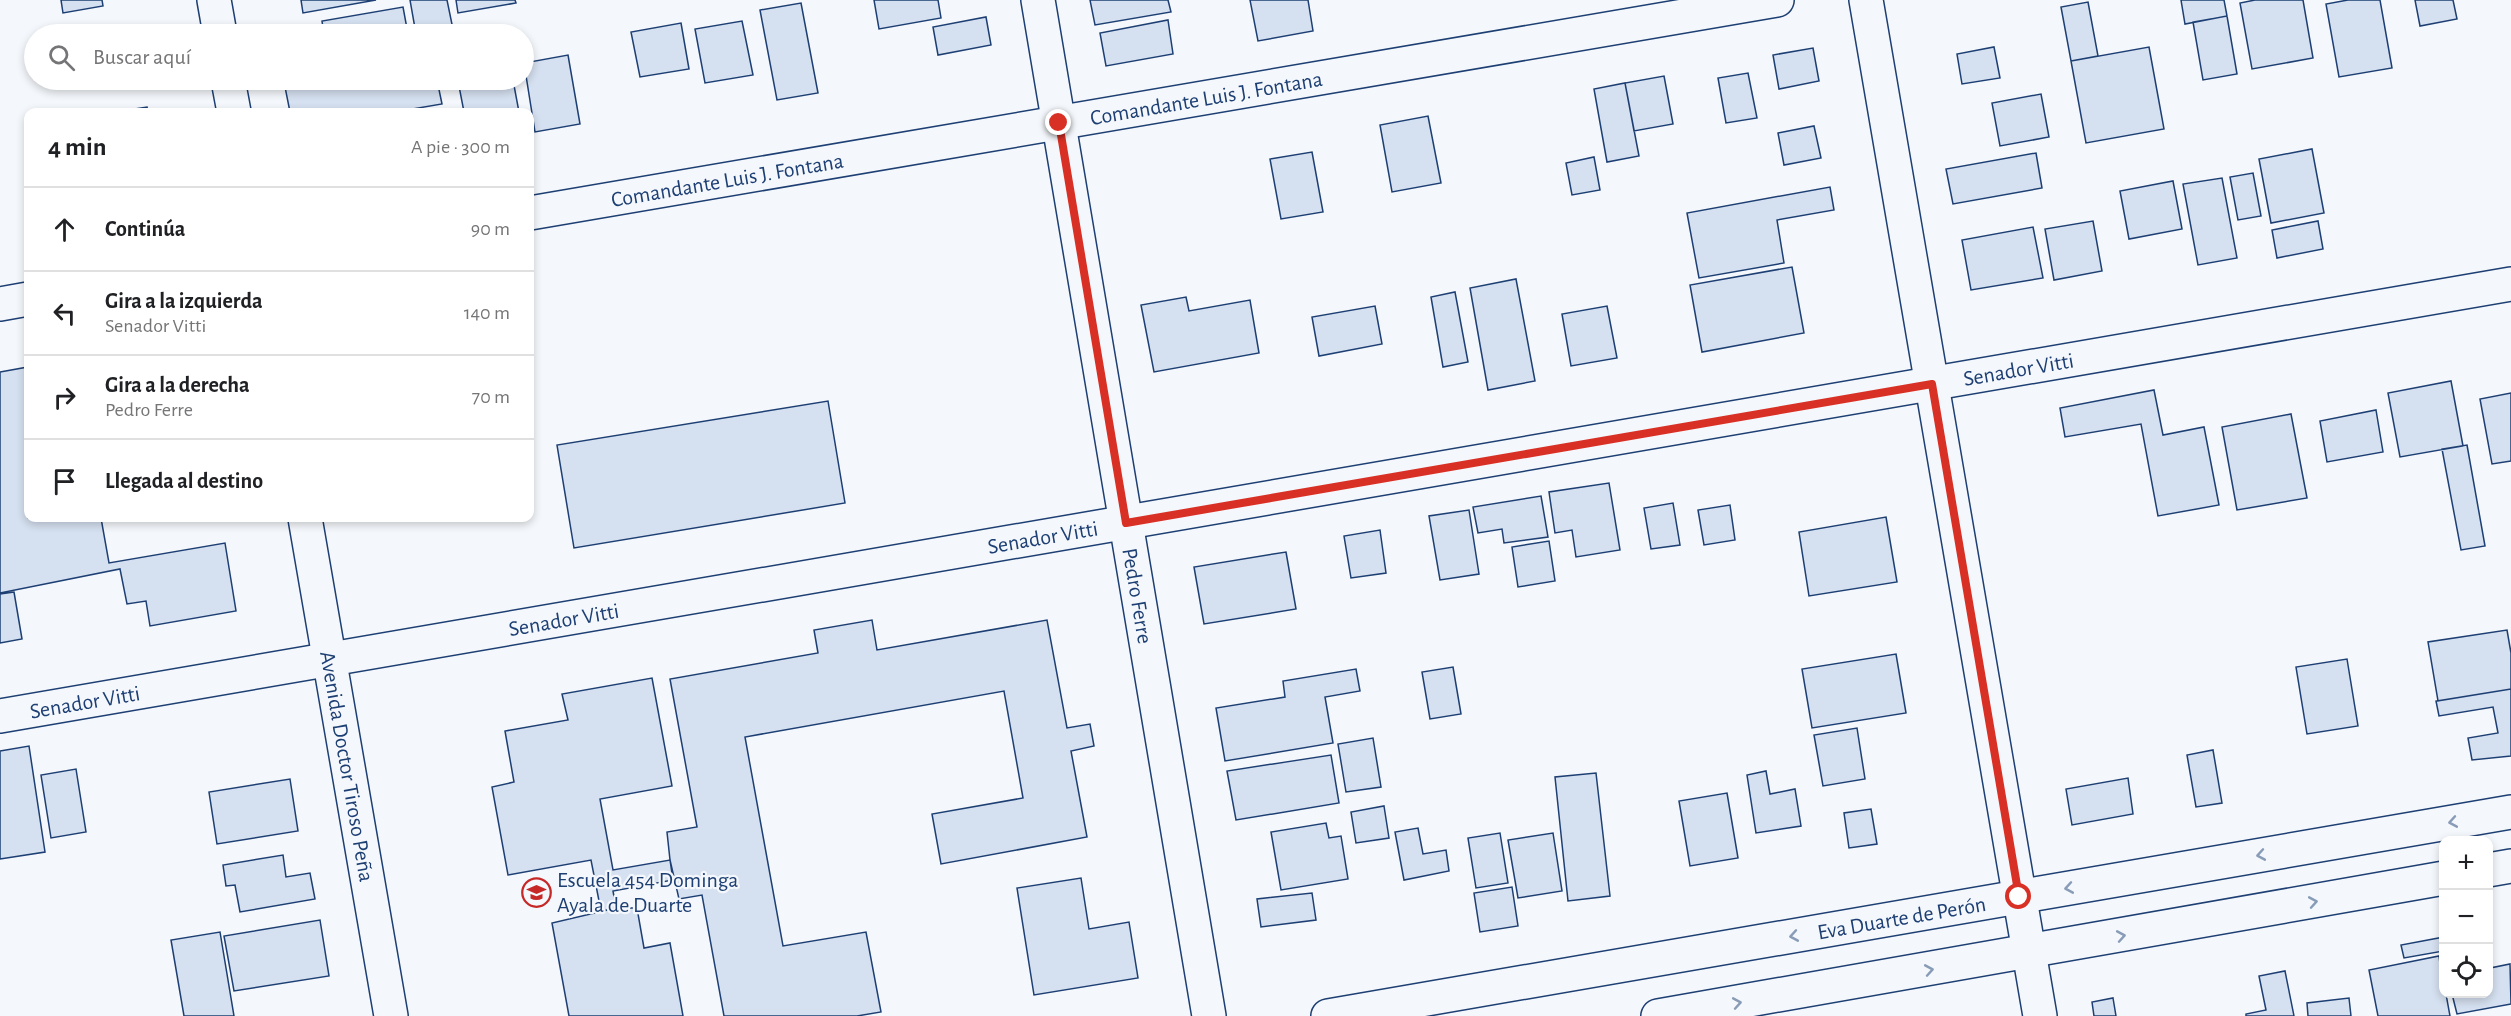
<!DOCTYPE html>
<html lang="es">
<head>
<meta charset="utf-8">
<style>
  :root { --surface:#fff; --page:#f2f2f2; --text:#202124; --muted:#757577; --line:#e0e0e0 }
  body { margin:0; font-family:"Alegreya Sans",sans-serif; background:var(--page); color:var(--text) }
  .controls { position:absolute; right:18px; bottom:18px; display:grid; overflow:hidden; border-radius:12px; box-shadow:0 3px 9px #0003 }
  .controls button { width:54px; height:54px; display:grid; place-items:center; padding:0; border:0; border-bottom:2px solid var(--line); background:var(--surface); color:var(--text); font:30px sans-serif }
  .stop { position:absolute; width:18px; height:18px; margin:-14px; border:4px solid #d93025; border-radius:50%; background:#fff }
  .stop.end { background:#d93025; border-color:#fff; box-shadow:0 2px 6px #0008 }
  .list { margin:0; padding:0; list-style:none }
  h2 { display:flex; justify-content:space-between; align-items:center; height:78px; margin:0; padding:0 24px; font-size:26px }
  h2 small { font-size:20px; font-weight:400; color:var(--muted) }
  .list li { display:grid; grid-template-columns:39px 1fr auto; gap:18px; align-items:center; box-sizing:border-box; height:84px; padding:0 24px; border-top:2px solid var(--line) }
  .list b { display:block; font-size:22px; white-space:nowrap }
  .list p { margin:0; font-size:20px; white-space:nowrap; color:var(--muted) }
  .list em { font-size:20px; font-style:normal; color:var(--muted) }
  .icon { flex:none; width:33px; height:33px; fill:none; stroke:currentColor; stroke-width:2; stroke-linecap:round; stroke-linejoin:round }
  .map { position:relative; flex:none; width:2511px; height:1016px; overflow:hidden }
  .search { position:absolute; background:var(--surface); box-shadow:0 3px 9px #0003; left:24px; top:24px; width:510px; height:66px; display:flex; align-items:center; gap:15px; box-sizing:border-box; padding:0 21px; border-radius:33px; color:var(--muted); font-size:22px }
  .panel { position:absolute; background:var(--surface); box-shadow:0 3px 9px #0003; left:24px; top:108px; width:510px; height:414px; border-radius:12px }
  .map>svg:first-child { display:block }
  .building { fill:#d5e0f0; stroke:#1d3f73; stroke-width:1.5 }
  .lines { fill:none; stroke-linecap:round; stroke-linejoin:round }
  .minor-casing { stroke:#1d3f73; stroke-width:36 }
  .tertiary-casing { stroke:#1d3f73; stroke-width:36 }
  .minor { stroke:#f4f7fb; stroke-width:33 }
  .tertiary { stroke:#f4f7fb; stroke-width:33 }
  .oneway { stroke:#889bb7 }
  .route { stroke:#d93025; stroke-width:8 }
  .labels { text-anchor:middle; stroke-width:4.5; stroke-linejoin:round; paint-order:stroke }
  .street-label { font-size:22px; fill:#1d3f73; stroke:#f4f7fb }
  .poi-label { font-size:22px; fill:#1d3f73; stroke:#f4f7fb; text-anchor:start }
</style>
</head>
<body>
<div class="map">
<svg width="2511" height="1016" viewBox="0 0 2511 1016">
  <rect width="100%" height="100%" fill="#f4f7fb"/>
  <path class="building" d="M 61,0 L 102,0 L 103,6 L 63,13 Z
    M 301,0 L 376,0 L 303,13 Z
    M 410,0 L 447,0 L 454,34 L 416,34 Z
    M 456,0 L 515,0 L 516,3 L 458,13 Z
    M 874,0 L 938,0 L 941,18 L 879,29 Z
    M 1090,0 L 1168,0 L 1171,12 L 1095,25 Z
    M 1250,0 L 1308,0 L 1313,31 L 1258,41 Z
    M 2181,0 L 2224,0 L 2227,16 L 2185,24 Z
    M 2255,0 L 2303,0 L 2313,58 L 2252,69 L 2240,3 Z
    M 2348,0 L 2380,0 L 2392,68 L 2339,77 L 2326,4 Z
    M 2415,0 L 2453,0 L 2457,19 L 2420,26 Z
    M 2088,2 L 2098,56 L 2071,61 L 2061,7 Z
    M 801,3 L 818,93 L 777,100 L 760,10 Z
    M 403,7 L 408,34 L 324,34 L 322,21 Z
    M 2227,16 L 2237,74 L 2203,80 L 2193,22 Z
    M 986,17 L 991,45 L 938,55 L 933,27 Z
    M 1168,20 L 1173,54 L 1106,66 L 1100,33 Z
    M 742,21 L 753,75 L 705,83 L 695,29 Z
    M 681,23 L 689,69 L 640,77 L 631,32 Z
    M 1994,47 L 2000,78 L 1962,84 L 1957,54 Z
    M 2149,47 L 2164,129 L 2086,143 L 2071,61 Z
    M 1813,48 L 1819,81 L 1779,89 L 1773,55 Z
    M 568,55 L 580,124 L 535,132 L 524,63 Z
    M 1748,73 L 1757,118 L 1726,123 L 1718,78 Z
    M 1664,76 L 1673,124 L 1634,131 L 1625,83 Z
    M 89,80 L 141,80 L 91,89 Z
    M 299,80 L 437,80 L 442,104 L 395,112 L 290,112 L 284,82 Z
    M 468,80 L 513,80 L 519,112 L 464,112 L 458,81 Z
    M 1625,83 L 1639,156 L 1607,162 L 1594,89 Z
    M 2041,94 L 2049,137 L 2000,146 L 1992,103 Z
    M 147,107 L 148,112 L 115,112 Z
    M 1428,116 L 1441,183 L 1392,192 L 1380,125 Z
    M 1814,126 L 1821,158 L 1784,165 L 1778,133 Z
    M 2312,149 L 2324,213 L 2271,223 L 2259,159 Z
    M 1312,152 L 1323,212 L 1281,219 L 1270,159 Z
    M 2036,153 L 2042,188 L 1953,204 L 1946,169 Z
    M 1594,157 L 1600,190 L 1572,195 L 1566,163 Z
    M 2253,173 L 2261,216 L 2238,220 L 2230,177 Z
    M 2222,178 L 2237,258 L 2198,265 L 2183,184 Z
    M 2173,181 L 2182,229 L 2129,239 L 2120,191 Z
    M 1830,187 L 1834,210 L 1777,220 L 1784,263 L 1699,278 L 1687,213 Z
    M 2093,221 L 2102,271 L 2054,280 L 2045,229 Z
    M 2318,221 L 2323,249 L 2277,258 L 2272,230 Z
    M 2033,227 L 2043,278 L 1971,290 L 1962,240 Z
    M 1792,267 L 1804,333 L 1702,352 L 1690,285 Z
    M 1516,279 L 1535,381 L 1488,390 L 1470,288 Z
    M 1455,292 L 1468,362 L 1443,367 L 1431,297 Z
    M 1186,297 L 1189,311 L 1250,300 L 1259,353 L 1154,372 L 1141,305 Z
    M 1375,306 L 1382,344 L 1319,356 L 1312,317 Z
    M 1607,306 L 1617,358 L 1571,366 L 1562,314 Z
    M 28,367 L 28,518 L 101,518 L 109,563 L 225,543 L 236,611 L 150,626 L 146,601 L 127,604 L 120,569 L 0,593 L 0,372 Z
    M 2451,381 L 2463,446 L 2400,457 L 2388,393 Z
    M 2154,390 L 2163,435 L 2204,427 L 2219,505 L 2158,516 L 2141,424 L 2065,437 L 2060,408 Z
    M 2511,393 L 2511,461 L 2492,464 L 2480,399 Z
    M 828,401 L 845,503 L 574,548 L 557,445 Z
    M 2376,410 L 2383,452 L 2327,462 L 2320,421 Z
    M 2291,414 L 2307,498 L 2237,510 L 2222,427 Z
    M 2467,445 L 2485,546 L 2461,550 L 2442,449 Z
    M 1609,483 L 1620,550 L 1576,557 L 1572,530 L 1555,533 L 1549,492 Z
    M 1541,496 L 1548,537 L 1504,543 L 1502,529 L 1478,533 L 1473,507 Z
    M 1673,503 L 1680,545 L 1651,549 L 1644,508 Z
    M 1730,505 L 1735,540 L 1704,545 L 1698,510 Z
    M 1469,510 L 1479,574 L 1440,580 L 1429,516 Z
    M 1886,517 L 1897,582 L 1809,596 L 1799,532 Z
    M 1380,530 L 1386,573 L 1351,578 L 1344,536 Z
    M 1549,541 L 1555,581 L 1518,587 L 1512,547 Z
    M 1286,552 L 1296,609 L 1204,624 L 1194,567 Z
    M 14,592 L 22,639 L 0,643 L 0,594 Z
    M 872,620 L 877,650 L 1047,620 L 1067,728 L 1090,724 L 1094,746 L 1071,751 L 1087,837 L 941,864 L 932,814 L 1023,798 L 1004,691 L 745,737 L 783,946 L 866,932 L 881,1012 L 857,1016 L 724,1016 L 702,895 L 679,899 L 670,860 L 667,832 L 697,827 L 670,679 L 818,653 L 814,630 Z
    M 2507,630 L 2511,653 L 2511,689 L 2438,701 L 2428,642 Z
    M 1896,654 L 1906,713 L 1812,728 L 1802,669 Z
    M 2347,659 L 2358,726 L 2307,734 L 2296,667 Z
    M 1453,667 L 1461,714 L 1430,719 L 1422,672 Z
    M 1356,669 L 1360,691 L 1325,697 L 1333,743 L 1225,761 L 1216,708 L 1285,697 L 1283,681 Z
    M 652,678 L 672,786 L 600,799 L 613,870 L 670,860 L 673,880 L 613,891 L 616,908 L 601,911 L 591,860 L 508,875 L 492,787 L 514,782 L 505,731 L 568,720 L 562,694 Z
    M 2511,689 L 2511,756 L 2472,760 L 2468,738 L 2498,733 L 2493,707 L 2439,716 L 2436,701 Z
    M 1857,728 L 1865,779 L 1823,786 L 1814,735 Z
    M 1373,738 L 1381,787 L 1346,792 L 1338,744 Z
    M 29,746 L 45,852 L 0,859 L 0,751 Z
    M 2213,750 L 2222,803 L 2196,807 L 2187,755 Z
    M 1331,755 L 1339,803 L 1236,820 L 1227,771 Z
    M 76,769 L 86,832 L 51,838 L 41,775 Z
    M 1766,771 L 1770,794 L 1795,789 L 1801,826 L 1756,833 L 1747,775 Z
    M 1596,773 L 1610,896 L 1568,901 L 1555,777 Z
    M 2128,778 L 2133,814 L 2072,825 L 2066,789 Z
    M 290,779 L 298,831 L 217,844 L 209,792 Z
    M 1727,793 L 1738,858 L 1690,866 L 1679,801 Z
    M 1384,806 L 1389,838 L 1356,843 L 1351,812 Z
    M 1871,809 L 1877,844 L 1849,848 L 1844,813 Z
    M 1326,823 L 1329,838 L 1341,836 L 1348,879 L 1281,890 L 1271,832 Z
    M 1418,828 L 1423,854 L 1446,850 L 1449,871 L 1404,880 L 1395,832 Z
    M 1500,833 L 1508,883 L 1476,888 L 1468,838 Z
    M 1553,833 L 1562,891 L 1518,898 L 1508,840 Z
    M 283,855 L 286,877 L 310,873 L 315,899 L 240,912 L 235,885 L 226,886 L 223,865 Z
    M 1081,878 L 1089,929 L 1129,922 L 1138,978 L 1034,995 L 1017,888 Z
    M 1512,887 L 1518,926 L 1480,932 L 1474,893 Z
    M 1312,893 L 1316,920 L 1261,927 L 1257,899 Z
    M 616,908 L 637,908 L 644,948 L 670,943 L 683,1016 L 569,1016 L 552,923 Z
    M 320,920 L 329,976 L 234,991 L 224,936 Z
    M 220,932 L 234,1016 L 184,1016 L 171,940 Z
    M 2444,937 L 2444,954 L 2443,951 L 2404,958 L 2401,945 Z
    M 2439,956 L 2444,994 L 2446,994 L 2450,1016 L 2378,1016 L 2369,970 Z
    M 2488,958 L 2490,968 L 2510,964 L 2511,1004 L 2457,1014 L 2452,994 L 2488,994 Z
    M 2285,971 L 2294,1016 L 2246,1016 L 2246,1014 L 2266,1010 L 2259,976 Z
    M 2113,998 L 2116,1016 L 2094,1016 L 2092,1002 Z
    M 2349,998 L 2351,1016 L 2308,1016 L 2307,1003 Z"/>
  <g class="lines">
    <defs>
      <g id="minor">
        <path id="s1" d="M 1038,0 L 1209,1016"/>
        <path d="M 1866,0 L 2040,1016"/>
        <path id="s2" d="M 530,213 L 1777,0"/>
        <path d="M 0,304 L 28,299"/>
        <path id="s3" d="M 0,716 L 2511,284"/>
      </g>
      <g id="tertiary">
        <path d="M 214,0 L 220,34"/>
        <path d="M 228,80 L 234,112"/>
        <path id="s4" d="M 305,518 L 391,1016"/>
        <path d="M 2488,870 L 2511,866"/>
        <path id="s5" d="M 1328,1016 L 2511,812"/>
        <path d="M 1658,1016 L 2444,878"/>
      </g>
    </defs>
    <use href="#minor" class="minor-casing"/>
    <use href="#tertiary" class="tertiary-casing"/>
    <use href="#minor" class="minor"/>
    <use href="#tertiary" class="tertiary"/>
  </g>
  <defs><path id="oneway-chevron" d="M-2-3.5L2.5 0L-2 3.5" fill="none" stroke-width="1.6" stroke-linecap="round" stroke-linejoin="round" transform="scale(1.5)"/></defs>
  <g class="oneway">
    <use href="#oneway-chevron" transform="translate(2453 822) rotate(170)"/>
    <use href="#oneway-chevron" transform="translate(2261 855) rotate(170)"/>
    <use href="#oneway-chevron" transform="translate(2069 888) rotate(170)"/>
    <use href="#oneway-chevron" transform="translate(2313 902) rotate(-10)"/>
    <use href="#oneway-chevron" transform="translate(1794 936) rotate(170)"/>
    <use href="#oneway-chevron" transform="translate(2121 936) rotate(-10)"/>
    <use href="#oneway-chevron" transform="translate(1929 970) rotate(-10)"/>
    <use href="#oneway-chevron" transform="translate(1737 1003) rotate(-10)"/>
  </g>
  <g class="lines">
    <path class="route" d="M 1059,123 L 1126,523 L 1932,384 L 2019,897"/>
  </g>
  <defs>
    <symbol id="school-ring" viewBox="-11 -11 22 22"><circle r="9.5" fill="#f4f7fb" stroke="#c62828" stroke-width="1.5"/><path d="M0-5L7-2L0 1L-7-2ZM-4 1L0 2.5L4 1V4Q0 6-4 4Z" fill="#c62828"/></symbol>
  </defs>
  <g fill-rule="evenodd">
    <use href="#school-ring" x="520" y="876" width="33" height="33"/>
  </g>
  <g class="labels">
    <g class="street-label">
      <text dy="8" stroke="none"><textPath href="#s2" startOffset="686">Comandante Luis J. Fontana</textPath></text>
      <text dy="8" stroke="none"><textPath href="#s2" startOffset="200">Comandante Luis J. Fontana</textPath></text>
      <text dy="8" stroke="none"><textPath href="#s3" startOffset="2048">Senador Vitti</textPath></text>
      <text dy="8" stroke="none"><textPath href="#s3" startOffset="1058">Senador Vitti</textPath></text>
      <text dy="8" stroke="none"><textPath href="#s1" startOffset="604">Pedro Ferre</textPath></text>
      <text dy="8" stroke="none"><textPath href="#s3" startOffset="572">Senador Vitti</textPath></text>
      <text dy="8" stroke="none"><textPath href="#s3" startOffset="86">Senador Vitti</textPath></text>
      <text dy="8" stroke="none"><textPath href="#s4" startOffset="252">Avenida Doctor Tiroso Peña</textPath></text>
      <text dy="8" stroke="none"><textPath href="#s5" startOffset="582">Eva Duarte de Perón</textPath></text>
    </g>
    <g class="poi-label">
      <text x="557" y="887">Escuela 454 Dominga<tspan x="557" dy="25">Ayala de Duarte</tspan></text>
    </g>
  </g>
</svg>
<div class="controls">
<button>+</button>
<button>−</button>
<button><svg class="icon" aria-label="locate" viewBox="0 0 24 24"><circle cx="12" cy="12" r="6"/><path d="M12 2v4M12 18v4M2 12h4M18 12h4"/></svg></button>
</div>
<div class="stop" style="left:2019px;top:897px"></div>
<div class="stop end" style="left:1059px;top:123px"></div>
<div class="search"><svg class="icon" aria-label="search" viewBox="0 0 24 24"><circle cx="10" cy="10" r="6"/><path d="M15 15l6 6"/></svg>Buscar aquí</div>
<section class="panel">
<h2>4 min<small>A pie · 300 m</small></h2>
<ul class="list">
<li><svg class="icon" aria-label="ahead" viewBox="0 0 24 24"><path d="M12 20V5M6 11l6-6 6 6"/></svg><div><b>Continúa</b></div><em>90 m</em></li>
<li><svg class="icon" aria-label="left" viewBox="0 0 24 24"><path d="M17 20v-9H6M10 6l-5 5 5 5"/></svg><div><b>Gira a la izquierda</b><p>Senador Vitti</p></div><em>140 m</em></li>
<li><svg class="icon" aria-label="right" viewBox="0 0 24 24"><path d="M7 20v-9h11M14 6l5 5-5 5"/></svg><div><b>Gira a la derecha</b><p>Pedro Ferre</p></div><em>70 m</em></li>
<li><svg class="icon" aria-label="arrive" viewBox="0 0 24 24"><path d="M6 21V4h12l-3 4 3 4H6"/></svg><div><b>Llegada al destino</b></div></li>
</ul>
</section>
</div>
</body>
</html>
